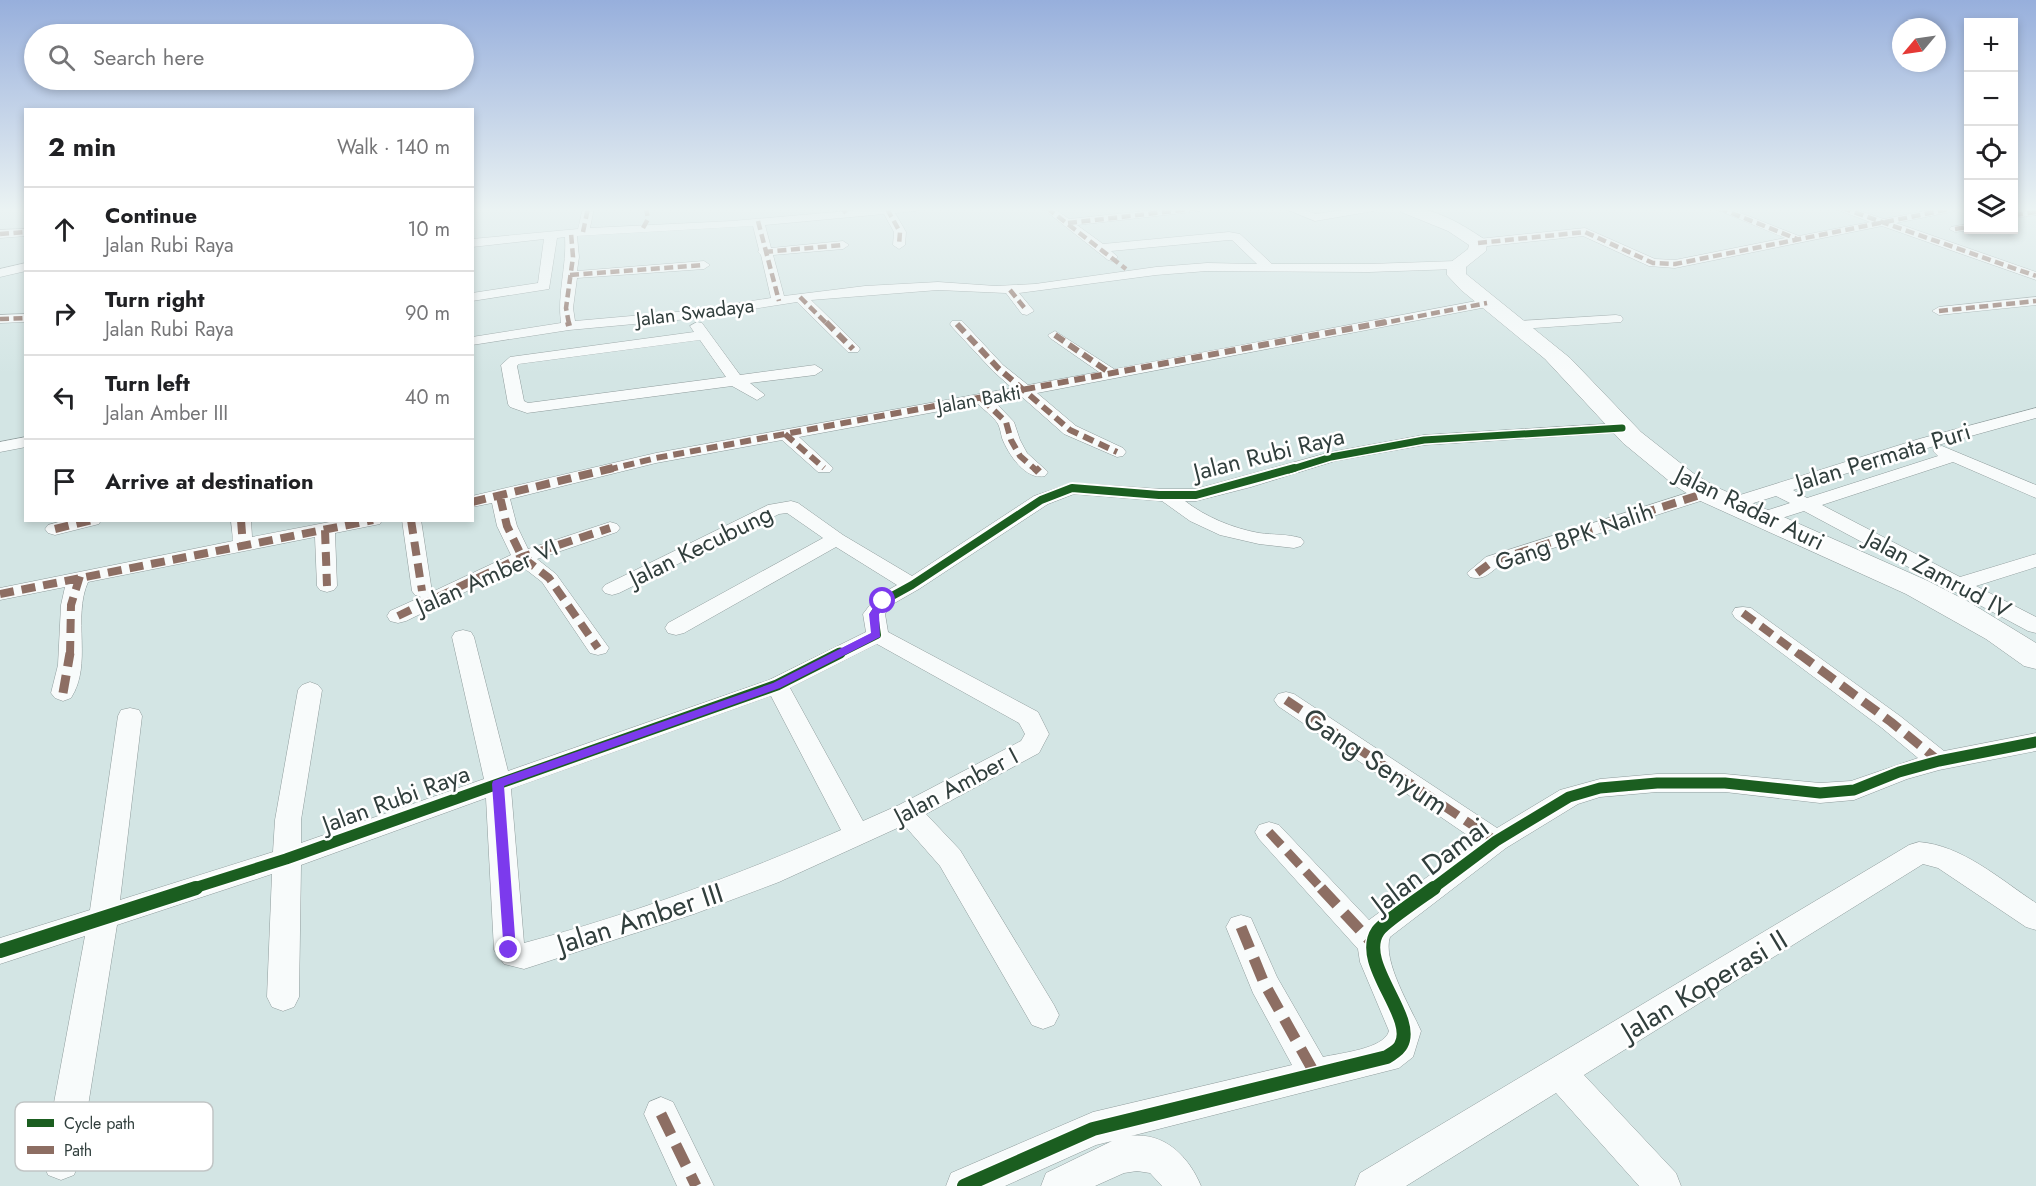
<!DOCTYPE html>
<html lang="en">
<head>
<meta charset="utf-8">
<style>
  :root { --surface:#fff; --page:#f6f6f6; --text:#202124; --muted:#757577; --line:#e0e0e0 }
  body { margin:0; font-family:Jost,sans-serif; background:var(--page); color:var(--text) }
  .controls { position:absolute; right:18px; top:18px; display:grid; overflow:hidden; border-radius:0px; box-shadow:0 3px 9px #0003 }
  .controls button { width:54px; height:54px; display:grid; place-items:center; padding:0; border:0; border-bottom:2px solid var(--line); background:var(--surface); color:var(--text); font:30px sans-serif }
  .compass { position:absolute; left:1892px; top:18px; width:54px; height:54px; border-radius:50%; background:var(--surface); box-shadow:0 3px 9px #0003; rotate:241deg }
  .stop { position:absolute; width:18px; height:18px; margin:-14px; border:4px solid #7c3aed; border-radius:50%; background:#fff }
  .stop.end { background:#7c3aed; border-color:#fff; box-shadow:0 2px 6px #0008 }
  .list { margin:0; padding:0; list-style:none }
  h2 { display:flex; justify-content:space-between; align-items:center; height:78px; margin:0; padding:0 24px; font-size:26px }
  h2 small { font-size:20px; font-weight:400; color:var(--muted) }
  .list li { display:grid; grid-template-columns:39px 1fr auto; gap:18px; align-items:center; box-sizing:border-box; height:84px; padding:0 24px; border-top:2px solid var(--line) }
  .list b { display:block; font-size:22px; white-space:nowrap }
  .list p { margin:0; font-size:20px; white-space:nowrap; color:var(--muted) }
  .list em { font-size:20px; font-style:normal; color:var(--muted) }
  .icon { flex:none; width:33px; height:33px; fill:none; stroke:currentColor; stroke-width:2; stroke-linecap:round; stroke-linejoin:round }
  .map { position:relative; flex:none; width:2036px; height:1186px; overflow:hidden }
  .search { position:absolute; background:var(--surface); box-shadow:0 3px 9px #0003; left:24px; top:24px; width:450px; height:66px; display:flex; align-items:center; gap:15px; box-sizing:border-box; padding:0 21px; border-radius:33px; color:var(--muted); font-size:22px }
  .panel { position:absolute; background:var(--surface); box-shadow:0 3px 9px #0003; left:24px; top:108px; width:450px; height:414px; border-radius:0px }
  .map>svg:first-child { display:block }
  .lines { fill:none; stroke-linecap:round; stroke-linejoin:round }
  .street-casing { stroke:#8f9c9c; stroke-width:1 }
  .secondary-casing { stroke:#8f9c9c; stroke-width:1 }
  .street { fill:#f8fbfb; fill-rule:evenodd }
  .secondary { fill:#f8fbfb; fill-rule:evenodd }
  .quiet-far4 { stroke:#8d6e63; stroke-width:4.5; stroke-dasharray:9 4.5; stroke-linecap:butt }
  .quiet-far3 { stroke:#8d6e63; stroke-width:6; stroke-dasharray:11 6; stroke-linecap:butt }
  .quiet-far2 { stroke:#8d6e63; stroke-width:8; stroke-dasharray:14 8; stroke-linecap:butt }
  .quiet-far1 { stroke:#8d6e63; stroke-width:9; stroke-dasharray:18 9; stroke-linecap:butt }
  .quiet { stroke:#8d6e63; stroke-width:11; stroke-dasharray:23 11; stroke-linecap:butt }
  .cycleway-far3-casing { stroke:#fff; stroke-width:10 }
  .cycleway-far2-casing { stroke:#fff; stroke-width:12 }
  .cycleway-far1-casing { stroke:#fff; stroke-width:15 }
  .cycleway-casing { stroke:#fff; stroke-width:17 }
  .cycleway-far3 { stroke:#1b5e20; stroke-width:7 }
  .cycleway-far2 { stroke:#1b5e20; stroke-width:8 }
  .cycleway-far1 { stroke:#1b5e20; stroke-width:11 }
  .cycleway { stroke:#1b5e20; stroke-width:14 }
  .route { fill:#7c3aed }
  .labels { text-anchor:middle; stroke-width:5; stroke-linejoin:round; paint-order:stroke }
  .far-street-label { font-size:20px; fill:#313f3d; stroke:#fff }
  .street-label { font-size:24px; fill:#313f3d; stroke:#fff }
  .near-street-label { font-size:28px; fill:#313f3d; stroke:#fff }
  .key { fill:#fff; stroke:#c1c5c5; stroke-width:1.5 }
  .key-label { font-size:16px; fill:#313f3d }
</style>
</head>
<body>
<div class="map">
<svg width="2036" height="1186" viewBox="0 0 2036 1186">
  <rect width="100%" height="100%" fill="#d3e5e4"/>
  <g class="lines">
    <defs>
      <path id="street" d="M 583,208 L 594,208 L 590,228 L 732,221 L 882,208 L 922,208 L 916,211 L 895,213 L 906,232 L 905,245 L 899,249 L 893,245 L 894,232 L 884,214 L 765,225 L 771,248 L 843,241 L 849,245 L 843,249 L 773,255 L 784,296 L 865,286 L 938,282 L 996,286 L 1035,284 L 1156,267 L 1207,263 L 1257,264 L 1232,240 L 1229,240 L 1111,251 L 1118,257 L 1112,261 L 1108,260 L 1042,208 L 1053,208 L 1069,219 L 1174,208 L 1206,208 L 1200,211 L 1077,225 L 1103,244 L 1229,232 L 1240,234 L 1272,264 L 1369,264 L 1456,261 L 1462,265 L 1456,269 L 1369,272 L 1207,271 L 1156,275 L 1019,293 L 1034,311 L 1027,315 L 1022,314 L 1006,293 L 938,290 L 811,300 L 858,346 L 860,349 L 858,352 L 848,352 L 797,302 L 688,319 L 569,330 L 472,345 L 472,337 L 561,323 C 557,294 567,266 565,237 L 557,238 L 549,289 L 472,301 L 472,293 L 538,283 L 544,239 L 472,247 L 472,239 L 578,229 ZM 753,226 L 759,250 L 758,252 L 761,255 L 771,298 L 688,311 L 575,321 L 573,308 L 577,278 L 704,269 L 710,265 L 704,261 L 577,271 L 579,257 L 577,236 Z
        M 1283,208 L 1298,208 L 1316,214 L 1357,208 L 1380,208 L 1374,211 L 1315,221 Z
        M 1713,208 L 1728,208 L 1799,236 L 1870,222 L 1838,210 L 1837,208 L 1851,208 L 1884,219 L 1940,208 L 1960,208 L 1955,211 L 1896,223 L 2036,272 L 2036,280 L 1882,226 L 1675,268 L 1649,266 L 1583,236 L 1478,247 L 1472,243 L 1478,239 L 1585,228 L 1655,259 L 1675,260 L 1785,238 Z
        M 2036,209 L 2036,215 L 2014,218 L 2014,212 Z
        M 1968,224 L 1968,230 L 1972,230 L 1955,232 L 1949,229 L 1951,227 Z
        M 26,229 L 26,236 L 0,238 L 0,230 Z
        M 26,263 L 26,271 L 0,277 L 0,269 Z
        M 2036,297 L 2036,305 L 1939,315 L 1932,311 L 1939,307 Z
        M 1487,299 L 1492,300 L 1494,303 L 1492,306 L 1037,393 L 1076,426 L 1123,448 L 1126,452 L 1123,456 L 1117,457 L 1064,434 L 1021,396 L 994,401 L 1014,422 L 1020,440 L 1027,453 L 1048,472 L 1045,476 C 1026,481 1008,454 1002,438 C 1001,434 1000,428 998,424 C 994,417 984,410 978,404 L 799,437 L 833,468 L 830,472 L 818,472 L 782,440 L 656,463 L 510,499 L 517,526 L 528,549 L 610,522 L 617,524 L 620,528 L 617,532 L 537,559 L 556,574 L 609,648 L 606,653 L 598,655 L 590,653 L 542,582 L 520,565 L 406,621 L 398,623 L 390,621 L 387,616 L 390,611 L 421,597 L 415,595 L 412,591 L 402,520 L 421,520 L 432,592 L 511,555 L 497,526 L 492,503 L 472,507 L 472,496 L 656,453 L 1012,388 L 993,371 L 952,327 L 950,324 L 952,321 L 962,321 L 1003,365 L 1028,385 L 1099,372 L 1050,338 L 1048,335 L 1055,331 L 1114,369 Z
        M 26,314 L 26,322 L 0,323 L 0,315 Z
        M 1616,315 L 1621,316 L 1623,319 L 1621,322 L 1519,329 L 1512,325 L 1519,321 Z
        M 697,322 L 702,323 L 740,375 L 815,365 L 823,370 L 815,375 L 750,383 L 765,395 L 757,400 L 732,386 L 527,413 L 510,407 L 508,404 L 501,365 L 510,357 L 694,332 L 690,326 ZM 700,340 L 726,377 L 528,403 L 524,401 L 517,366 L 519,364 Z
        M 2036,408 L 2036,418 L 1931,447 L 1793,490 L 1807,498 L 1938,456 L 1933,451 L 1936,447 L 1942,446 L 2036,485 L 2036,498 L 1953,462 L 1822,505 L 1960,577 L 2036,554 L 2036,567 L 1976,586 L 2036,617 L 2036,633 L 2028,631 L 1804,511 L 1763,524 L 1756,522 L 1753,518 L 1756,514 L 1790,503 L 1776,496 L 1731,510 L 1724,508 L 1722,504 L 1724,500 L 1919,439 Z
        M 1622,423 L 1628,424 L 1630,428 L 1628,432 L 1424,445 L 1335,461 L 1251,487 L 1196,501 L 1185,501 C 1206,517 1232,528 1259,533 C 1273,535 1287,534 1301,538 L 1304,542 L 1301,546 L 1294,548 L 1259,544 L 1220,535 L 1190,521 L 1162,501 L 1074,494 L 1048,504 L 919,589 L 891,605 L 885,614 L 888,632 L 1038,712 L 1049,734 L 1039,753 L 926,814 L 960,850 L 1054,1005 L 1059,1015 L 1054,1025 L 1043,1029 L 1032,1025 L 940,866 L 904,825 L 779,882 L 694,914 L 524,969 L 504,964 L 494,950 L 486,798 L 301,865 L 299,997 L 294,1007 L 283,1011 L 272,1007 L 267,997 L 272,874 L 117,925 L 79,1162 L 74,1175 L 61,1180 L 48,1175 L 43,1162 L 85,936 L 0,964 L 0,938 L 90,910 L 118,716 L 121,710 L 130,708 L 139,710 L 142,716 L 120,900 L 273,852 L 275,820 L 298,690 L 302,685 L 310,682 L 318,685 L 322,690 L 301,820 L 301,843 L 484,779 L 452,637 L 455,632 L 463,630 L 471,632 L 474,637 L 508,771 L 769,680 L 866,632 L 863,614 L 876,597 L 897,585 L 836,547 L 684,633 L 676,635 L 668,633 L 665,628 L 668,623 L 823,538 L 787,513 L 779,514 L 619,593 L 612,595 L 605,593 L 602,589 L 605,585 L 768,505 L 791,501 L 798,503 L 843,535 L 912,576 L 1034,496 L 1072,483 L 1159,489 L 1196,489 L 1331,452 L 1424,435 ZM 877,644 L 1019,723 L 1025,734 L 1021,741 L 899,805 L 863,821 L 790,688 ZM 771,696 L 841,830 C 738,875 633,914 524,943 L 511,789 Z
        M 26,437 L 26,447 L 0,452 L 0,442 Z
        M 1706,487 L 1713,489 L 1715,493 L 1713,497 L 1500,565 C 1490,573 1483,581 1470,577 L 1467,573 L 1486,557 Z
        M 66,520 L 101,520 L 99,524 L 55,535 L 48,533 L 45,529 L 48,525 Z
        M 231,520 L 251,520 L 252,537 L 340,520 L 382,520 L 380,524 L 335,533 L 337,586 L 334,590 L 327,592 L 320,590 L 317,586 L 315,537 L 88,582 C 72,618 93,664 71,698 L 63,701 L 55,698 L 51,693 L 58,665 L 61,605 L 65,587 L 0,600 L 0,588 L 233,541 Z
        M 1743,607 L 1751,608 L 1900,716 L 1944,751 L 2036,733 L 2036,751 L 1939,770 L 1907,779 L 1854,800 L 1820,803 L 1725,792 L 1657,792 L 1600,797 L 1578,804 L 1506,848 L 1390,937 C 1382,961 1411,1008 1421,1031 L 1413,1057 L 1399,1068 L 1131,1136 C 1165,1132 1189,1157 1201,1186 L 1162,1186 L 1150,1173 L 1137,1171 L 1124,1173 L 1095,1186 L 1041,1186 L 1046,1173 L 1112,1141 L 1096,1145 L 1005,1186 L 946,1186 L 951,1173 L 1093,1112 L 1292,1065 L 1253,993 L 1226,927 L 1231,918 L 1241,915 L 1251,918 L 1277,977 L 1323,1057 C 1340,1053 1384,1049 1389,1031 L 1360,962 L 1358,949 L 1259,839 L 1255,832 L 1259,825 L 1269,822 L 1279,825 L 1369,920 L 1476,841 L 1278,706 L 1274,700 L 1278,694 L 1286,692 L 1294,694 L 1497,828 L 1560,790 L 1600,779 L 1657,774 L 1725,774 L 1820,783 L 1851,781 L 1918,758 L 1882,728 L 1735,618 L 1732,613 L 1735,608 Z
        M 1919,842 C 1962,845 2001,880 2036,903 L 2036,930 L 2026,927 L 1938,868 L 1923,864 L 1584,1075 L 1676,1173 L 1681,1186 L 1639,1186 L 1556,1093 L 1406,1186 L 1355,1186 L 1360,1173 L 1909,845 Z
        M 661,1097 L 673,1102 L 714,1186 L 677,1186 L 644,1114 L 649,1102 Z"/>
      <path id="secondary" d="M 1399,208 C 1430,205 1459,222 1484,239 L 1487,243 L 1486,251 L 1466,267 L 1466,274 L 1570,358 L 1641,432 L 1693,473 L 1716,487 L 1928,581 L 1969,602 L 2036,643 L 2036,669 L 2024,666 L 1986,639 L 1906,594 L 1696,499 L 1674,485 L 1623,443 L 1545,359 L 1461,290 L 1447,275 L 1447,265 L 1468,249 L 1469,245 L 1448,231 L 1401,212 Z
        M 2017,208 L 2036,208 L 2036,215 L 2019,212 Z"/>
    </defs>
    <use href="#street" class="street-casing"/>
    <use href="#secondary" class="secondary-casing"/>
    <use href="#street" class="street"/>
    <use href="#secondary" class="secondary"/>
    <path class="quiet-far4" d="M 842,208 L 846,213
      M 1047,208 L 1126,269
      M 1719,208 L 1797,239
      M 1842,208 L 2036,276
      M 887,209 L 900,232 L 899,245
      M 2014,215 L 2036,212
      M 758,221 L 779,301
      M 1068,223 L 1200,208
      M 643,228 L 648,219 L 646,208
      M 1955,229 L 1968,227
      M 583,232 L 588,208
      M 0,234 L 26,232
      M 1478,243 L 1585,232 L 1653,263 L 1675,264 L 1955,208
      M 764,252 L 843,245
      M 570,275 L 704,265
      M 1010,290 L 1027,311
      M 800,297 L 827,324
      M 1939,311 L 2036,301
      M 0,319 L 26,318
      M 569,324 L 566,308 L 573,257 L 571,233
      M 1378,324 L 1487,303"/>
    <path class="quiet-far3" d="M 568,322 L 569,326
      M 826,322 L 853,349
      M 957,324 L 998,368 L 1070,430 L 1117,452
      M 1055,335 L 1110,373
      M 982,399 L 1006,422 L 1011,440 L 1020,456 L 1036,470
      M 785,434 L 824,468
      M 607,470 L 656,458 L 1386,322"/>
    <path class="quiet-far2" d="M 1035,468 L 1039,472
      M 500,497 L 507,526 L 522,557 L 549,578 L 598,648
      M 472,502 L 613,468
      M 241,520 L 243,546
      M 411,520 L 422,591
      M 55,529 L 92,520
      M 325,530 L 327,586
      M 1477,573 L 1493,561 L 1706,493
      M 0,594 L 373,520
      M 1743,613 L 1800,655
      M 398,616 L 522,557 L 610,528
      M 70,655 L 71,605 L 80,576"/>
    <path class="quiet-far1" d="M 1798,653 L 1891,722 L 1939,761
      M 63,693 L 70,653
      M 1286,700 L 1496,841
      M 1269,832 L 1322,889"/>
    <path class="quiet" d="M 1321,888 L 1373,944
      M 1241,927 L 1264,983 L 1315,1074
      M 661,1114 L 696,1186"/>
    <defs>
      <path id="cycleway-far3" d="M 1289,470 L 1331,457 L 1424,440 L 1622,428"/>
      <path id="cycleway-far2" d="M 837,655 L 877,635 L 874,614 L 883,601 L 912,585 L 1041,500 L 1072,488 L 1159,495 L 1196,495 L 1294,468"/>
      <path id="cycleway-far1" d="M 191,889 L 286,859 L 777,685 L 840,653
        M 1432,889 L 1496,841 L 1569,797 L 1600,788 L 1657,783 L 1725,783 L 1820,793 L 1854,790 L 1899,772 L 1939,761 L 2036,742"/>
      <path id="cycleway" d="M 0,951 L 196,888
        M 964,1186 L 1093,1129 L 1387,1057 C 1391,1054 1399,1050 1401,1045 C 1417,1017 1356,963 1378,931 C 1384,922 1423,896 1434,888"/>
    </defs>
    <use href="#cycleway-far3" class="cycleway-far3-casing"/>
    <use href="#cycleway-far2" class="cycleway-far2-casing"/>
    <use href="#cycleway-far1" class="cycleway-far1-casing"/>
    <use href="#cycleway" class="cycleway-casing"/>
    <use href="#cycleway-far3" class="cycleway-far3"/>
    <use href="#cycleway-far2" class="cycleway-far2"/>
    <use href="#cycleway-far1" class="cycleway-far1"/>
    <use href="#cycleway" class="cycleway"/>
  </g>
  <linearGradient id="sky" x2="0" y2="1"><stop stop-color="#97afdc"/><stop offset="0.56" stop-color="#ebf3f3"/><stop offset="1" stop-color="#ebf3f3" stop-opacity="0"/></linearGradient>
  <rect width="2036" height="374" fill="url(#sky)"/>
  <path class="route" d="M 880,599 L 888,601 L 879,614 L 880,637 L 780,688 L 504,786 L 516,950 L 514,954 L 504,954 L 492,784 L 493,781 L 773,683 L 871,633 L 869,614 Z"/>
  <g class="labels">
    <g class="far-street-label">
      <text transform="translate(695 312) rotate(-7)" y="7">Jalan Swadaya</text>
      <text transform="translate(979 399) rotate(-10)" y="7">Jalan Bakti</text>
    </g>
    <g class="street-label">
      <text transform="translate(1269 454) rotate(-14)" y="8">Jalan Rubi Raya</text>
      <text transform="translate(1883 457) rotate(-17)" y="8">Jalan Permata Puri</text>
      <text transform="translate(1750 508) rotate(26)" y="8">Jalan Radar Auri</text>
      <text transform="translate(1574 537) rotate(-19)" y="8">Gang BPK Nalih</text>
      <text transform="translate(701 546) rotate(-26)" y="8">Jalan Kecubung</text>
      <text transform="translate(1938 574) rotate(28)" y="8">Jalan Zamrud IV</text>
      <text transform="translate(487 577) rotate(-24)" y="8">Jalan Amber VI</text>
      <text transform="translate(956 786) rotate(-28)" y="8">Jalan Amber I</text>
      <text transform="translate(396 799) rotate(-20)" y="8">Jalan Rubi Raya</text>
    </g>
    <g class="near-street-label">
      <text transform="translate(1376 761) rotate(34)" y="10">Gang Senyum</text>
      <text transform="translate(1430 865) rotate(-37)" y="10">Jalan Damai</text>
      <text transform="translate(640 918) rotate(-18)" y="10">Jalan Amber III</text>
      <text transform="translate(1704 985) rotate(-31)" y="10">Jalan Koperasi II</text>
    </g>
  </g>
  <rect x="15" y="1102" width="198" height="69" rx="9" class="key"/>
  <rect x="27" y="1119" width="27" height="8" fill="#1b5e20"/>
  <rect x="27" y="1146" width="27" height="8" fill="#8d6e63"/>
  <g class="key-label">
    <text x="64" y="1129">Cycle path</text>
    <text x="64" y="1156">Path</text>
  </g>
</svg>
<div class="controls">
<button>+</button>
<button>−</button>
<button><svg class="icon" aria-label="locate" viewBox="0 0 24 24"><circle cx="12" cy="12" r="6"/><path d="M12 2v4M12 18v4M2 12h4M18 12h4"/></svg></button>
<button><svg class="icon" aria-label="layers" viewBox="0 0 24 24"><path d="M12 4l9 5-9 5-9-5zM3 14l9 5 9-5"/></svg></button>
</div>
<svg class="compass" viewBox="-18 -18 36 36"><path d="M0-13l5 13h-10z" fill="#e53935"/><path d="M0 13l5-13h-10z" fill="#757577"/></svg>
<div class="stop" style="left:883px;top:601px"></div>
<div class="stop end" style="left:509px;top:950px"></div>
<div class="search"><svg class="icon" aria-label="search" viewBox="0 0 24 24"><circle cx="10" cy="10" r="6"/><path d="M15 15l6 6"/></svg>Search here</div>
<section class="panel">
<h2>2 min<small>Walk · 140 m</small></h2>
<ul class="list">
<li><svg class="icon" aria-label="ahead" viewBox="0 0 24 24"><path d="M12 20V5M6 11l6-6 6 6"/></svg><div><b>Continue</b><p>Jalan Rubi Raya</p></div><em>10 m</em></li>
<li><svg class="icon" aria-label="right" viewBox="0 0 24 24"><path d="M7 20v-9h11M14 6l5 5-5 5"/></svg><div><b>Turn right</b><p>Jalan Rubi Raya</p></div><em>90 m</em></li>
<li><svg class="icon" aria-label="left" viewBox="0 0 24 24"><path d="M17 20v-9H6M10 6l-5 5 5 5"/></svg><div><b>Turn left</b><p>Jalan Amber III</p></div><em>40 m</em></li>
<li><svg class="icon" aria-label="arrive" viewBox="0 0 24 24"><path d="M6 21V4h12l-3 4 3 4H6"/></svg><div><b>Arrive at destination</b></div></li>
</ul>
</section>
</div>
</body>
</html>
